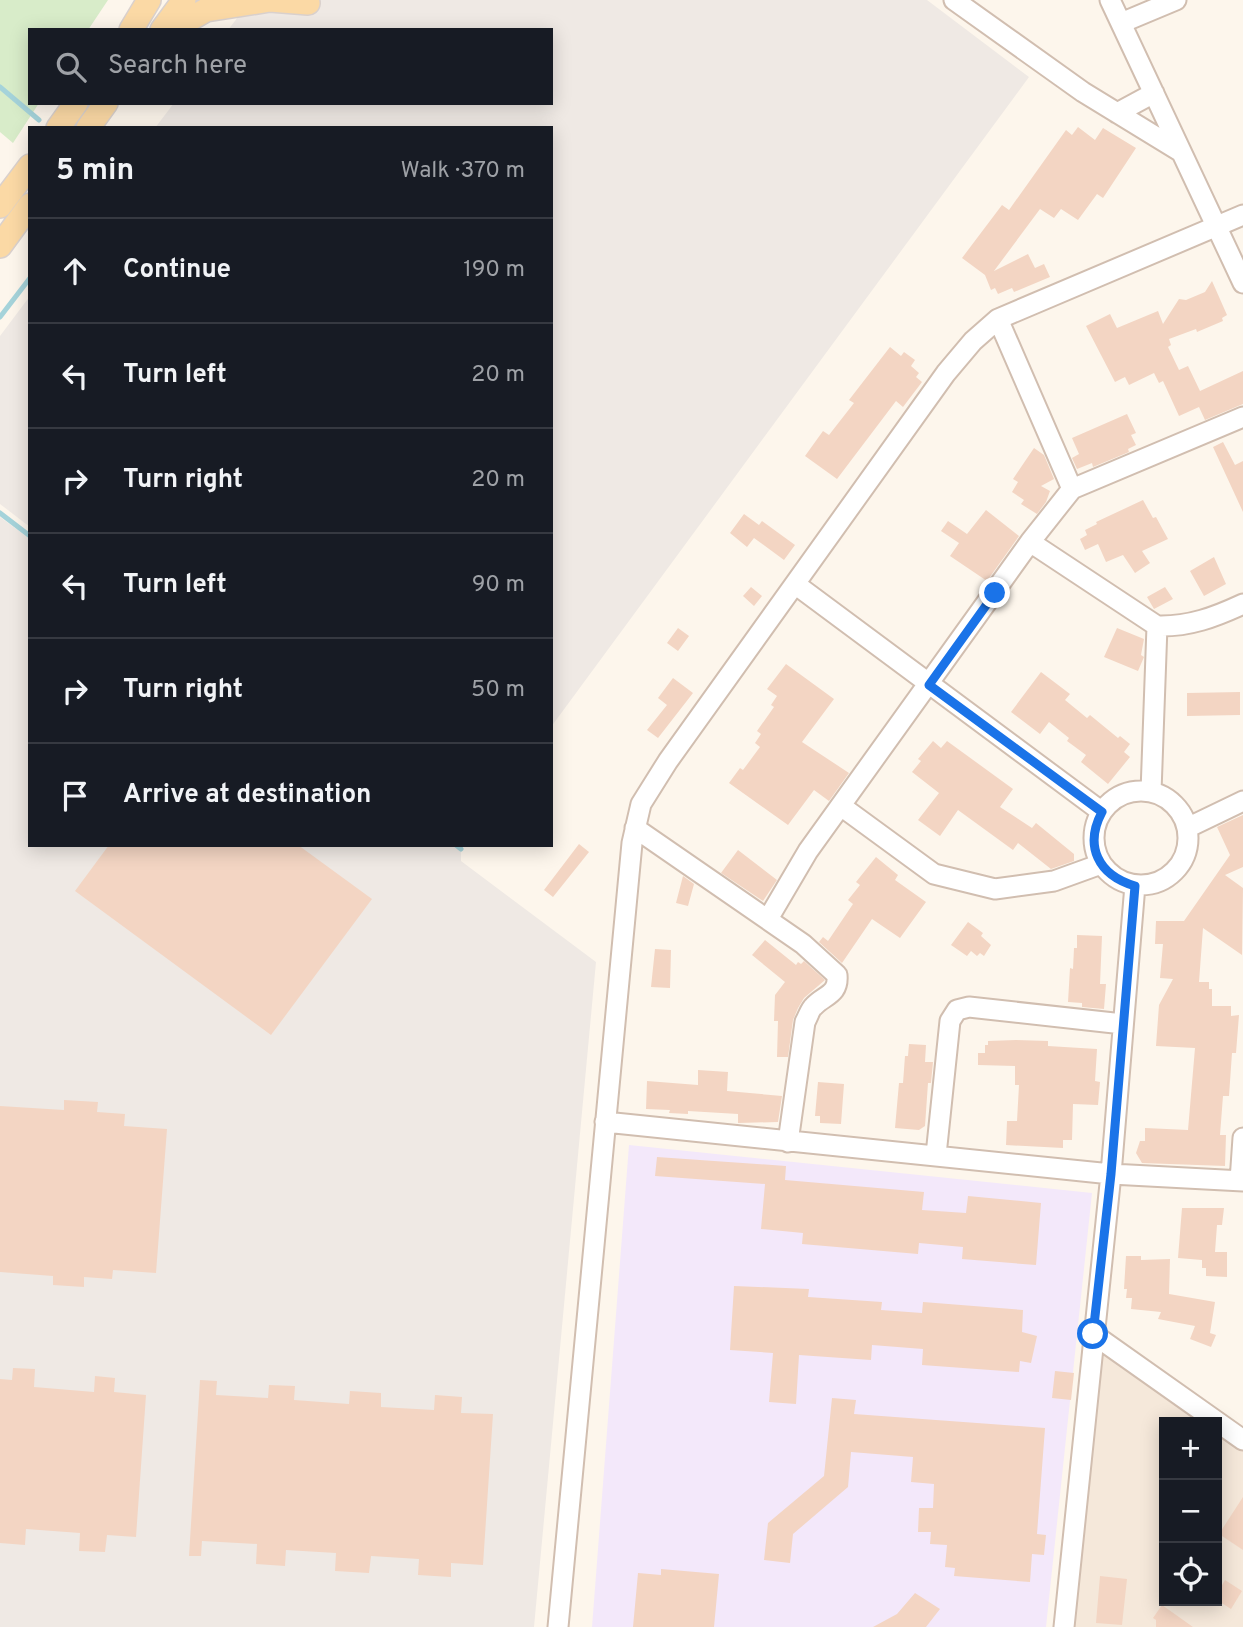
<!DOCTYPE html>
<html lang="en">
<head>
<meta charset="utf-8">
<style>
  :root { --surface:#171b24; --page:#20242c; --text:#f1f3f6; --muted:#9ea1a6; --line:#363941 }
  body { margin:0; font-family:Overpass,sans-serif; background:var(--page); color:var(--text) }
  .controls { position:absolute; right:21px; bottom:21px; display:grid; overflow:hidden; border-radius:0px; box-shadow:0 4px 18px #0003 }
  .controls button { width:63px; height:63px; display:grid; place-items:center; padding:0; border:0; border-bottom:2px solid var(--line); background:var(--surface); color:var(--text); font:35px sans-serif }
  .stop { position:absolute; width:21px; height:21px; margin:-16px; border:5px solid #1a73e8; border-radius:50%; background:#fff }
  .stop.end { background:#1a73e8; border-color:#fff; box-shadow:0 2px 7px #0008 }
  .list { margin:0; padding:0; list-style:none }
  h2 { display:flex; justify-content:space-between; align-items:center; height:91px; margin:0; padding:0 28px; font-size:30px }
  h2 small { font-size:23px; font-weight:400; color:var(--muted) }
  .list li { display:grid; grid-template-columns:46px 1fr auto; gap:21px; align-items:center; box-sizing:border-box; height:105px; padding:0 28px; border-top:2px solid var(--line) }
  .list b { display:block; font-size:26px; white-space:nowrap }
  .list em { font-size:23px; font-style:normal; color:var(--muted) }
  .icon { flex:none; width:38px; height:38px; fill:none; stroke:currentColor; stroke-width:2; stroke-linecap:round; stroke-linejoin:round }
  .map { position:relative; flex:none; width:1243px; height:1627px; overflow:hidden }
  .search { position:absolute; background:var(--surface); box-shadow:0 4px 18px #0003; left:28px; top:28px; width:525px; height:77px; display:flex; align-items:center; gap:18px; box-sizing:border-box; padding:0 24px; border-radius:0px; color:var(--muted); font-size:26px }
  .panel { position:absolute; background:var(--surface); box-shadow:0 4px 18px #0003; left:28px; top:126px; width:525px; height:721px; border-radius:0px }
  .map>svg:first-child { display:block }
  .residential { fill:#f5e8da; fill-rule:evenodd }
  .industrial { fill:#efe9e4 }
  .education { fill:#f3e8fa }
  .green { fill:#d8ecc9 }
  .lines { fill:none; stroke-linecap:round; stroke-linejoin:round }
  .stream { stroke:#a5d3da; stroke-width:5 }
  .building { fill:#f3d5c3 }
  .minor-casing { stroke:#d1beb0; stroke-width:23 }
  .major-casing { stroke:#dad1cd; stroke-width:26 }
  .minor { stroke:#fff; stroke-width:19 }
  .major { stroke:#fbd9a5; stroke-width:23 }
  .route { stroke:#1a73e8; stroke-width:9 }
</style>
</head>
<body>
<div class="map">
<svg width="1243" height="1627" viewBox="0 0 1243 1627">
  <rect width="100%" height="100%" fill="#fdf6ec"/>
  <path class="residential" d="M 1110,1345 L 1243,1439 L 1243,1627 L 1062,1627 L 1091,1348 L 1092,1346 ZM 1164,1422 L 1217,1422 L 1217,1601 L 1164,1601 Z"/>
  <path class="industrial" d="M 251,0 L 927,0 L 1029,77 L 551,727 L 551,128 L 155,128 L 174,103 L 551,103 L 551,30 L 228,30 Z
    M 30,296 L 30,527 L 0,504 L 0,336 Z
    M 0,517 L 30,539 L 30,845 L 464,845 L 461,849 L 461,861 L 596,962 L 534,1627 L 0,1627 Z"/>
  <path class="education" d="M 629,1145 L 1092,1193 L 1046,1627 L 592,1627 Z"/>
  <path class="green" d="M 0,0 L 108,0 L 88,30 L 30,30 L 30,103 L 39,103 L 13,143 L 0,132 Z"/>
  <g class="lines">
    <path class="stream" d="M 0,87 L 39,120
      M 0,317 L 30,278
      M 0,513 L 30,536
      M 456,845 L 461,849"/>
  </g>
  <path class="building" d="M 1078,127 L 1095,140 L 1103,128 L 1136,148 L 1103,198 L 1097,194 L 1078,220 L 1061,209 L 1054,218 L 1040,209 L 994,271 L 1028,254 L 1035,268 L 1044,264 L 1050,277 L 1014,292 L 1012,288 L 998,294 L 995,288 L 991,290 L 985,275 L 962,258 L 1002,205 L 1009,210 L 1066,130 L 1072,135 Z
    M 1212,281 L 1227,315 L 1222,318 L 1223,321 L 1197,332 L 1196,329 L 1169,339 L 1171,345 L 1168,347 L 1179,370 L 1188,366 L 1200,391 L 1243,371 L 1243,404 L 1205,420 L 1199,407 L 1179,416 L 1163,381 L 1159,383 L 1154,373 L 1129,385 L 1125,377 L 1115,382 L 1086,326 L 1110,314 L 1117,328 L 1158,311 L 1163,324 L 1179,299 L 1186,300 L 1205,292 Z
    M 890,347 L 901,356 L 904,352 L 915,360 L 911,366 L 919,373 L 916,377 L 922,382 L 903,407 L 896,401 L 837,479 L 805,456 L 823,431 L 829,435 L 854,403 L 849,400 Z
    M 1127,414 L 1136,433 L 1131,435 L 1136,445 L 1128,449 L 1129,452 L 1093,467 L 1092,463 L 1077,469 L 1072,458 L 1079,454 L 1072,438 Z
    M 1223,442 L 1235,465 L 1243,461 L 1243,512 L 1213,447 Z
    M 1034,448 L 1044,455 L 1054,479 L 1041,486 L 1050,491 L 1046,502 L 1037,514 L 1021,504 L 1024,500 L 1012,492 L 1018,482 L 1013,479 Z
    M 1143,500 L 1153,518 L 1156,517 L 1168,539 L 1142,551 L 1150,563 L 1135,573 L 1123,555 L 1106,562 L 1098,544 L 1085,550 L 1080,539 L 1087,535 L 1085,530 L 1097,524 L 1096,522 Z
    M 986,510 L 1019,536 L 987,581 L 950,556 L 959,543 L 941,531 L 948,521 L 967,534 Z
    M 744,514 L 759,525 L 762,521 L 795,545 L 784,560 L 754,538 L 747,547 L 730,533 Z
    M 1214,557 L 1226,584 L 1204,596 L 1190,571 Z
    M 751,587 L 762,596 L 754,606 L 743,596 Z
    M 1165,587 L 1173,599 L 1154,609 L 1147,597 Z
    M 678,628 L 689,636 L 678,651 L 667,643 Z
    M 1117,628 L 1144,639 L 1141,655 L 1144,657 L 1138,671 L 1104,657 Z
    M 786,664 L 834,699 L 802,742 L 849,773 L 829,801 L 814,790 L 788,825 L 729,783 L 740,768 L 743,770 L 760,747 L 755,743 L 761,734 L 757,731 L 774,707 L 771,705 L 777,696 L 767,689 Z
    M 1041,672 L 1070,694 L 1065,700 L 1087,718 L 1090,715 L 1118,738 L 1120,736 L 1130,744 L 1124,752 L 1130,757 L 1108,784 L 1081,762 L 1086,755 L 1067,741 L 1069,738 L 1049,722 L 1040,734 L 1011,712 Z
    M 673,678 L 693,693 L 658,738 L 647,730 L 667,705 L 658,698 Z
    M 1240,692 L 1240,715 L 1187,716 L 1187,693 Z
    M 933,741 L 941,748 L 947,741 L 1013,789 L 1000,807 L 1032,828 L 1036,823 L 1074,854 L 1074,861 L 1051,869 L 1018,843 L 1013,850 L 958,810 L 940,836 L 918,820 L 939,793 L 912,772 L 921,761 L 918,759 Z
    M 1243,815 L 1243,867 L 1225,875 L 1243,888 L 1242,955 L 1203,928 L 1199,982 L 1209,982 L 1209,989 L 1212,989 L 1212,1006 L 1231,1006 L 1231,1016 L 1239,1015 L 1236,1053 L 1232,1053 L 1229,1096 L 1223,1096 L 1220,1135 L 1226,1135 L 1225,1166 L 1142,1163 L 1136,1153 L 1140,1141 L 1145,1141 L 1145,1128 L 1188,1130 L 1195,1048 L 1156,1046 L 1159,1005 L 1173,979 L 1160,978 L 1163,944 L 1155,944 L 1156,921 L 1184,921 L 1230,855 L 1217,827 Z
    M 579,844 L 589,852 L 553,897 L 544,890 Z
    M 109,845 L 298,845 L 372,899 L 271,1035 L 75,891 Z
    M 738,850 L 777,880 L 763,901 L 721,873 Z
    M 876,857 L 898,875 L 895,880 L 926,902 L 900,938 L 872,919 L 842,963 L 819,942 L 823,937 L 828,941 L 853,904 L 848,900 L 860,885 L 856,882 Z
    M 683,876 L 694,884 L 688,906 L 676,903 Z
    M 968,922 L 983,933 L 981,936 L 991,945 L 984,956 L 980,953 L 977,956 L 971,951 L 967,956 L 951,945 Z
    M 1077,935 L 1102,936 L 1100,984 L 1106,984 L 1104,1009 L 1082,1007 L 1082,1003 L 1068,1002 L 1070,968 L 1073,969 L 1074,948 L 1077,948 Z
    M 765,940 L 796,965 L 798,962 L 801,964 L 804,961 L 825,980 L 804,998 L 798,1008 L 793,1020 L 788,1057 L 777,1057 L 778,1021 L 774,1021 L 775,995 L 785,982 L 752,955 Z
    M 655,949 L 671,950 L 670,988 L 651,987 Z
    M 1016,1040 L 1048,1041 L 1048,1046 L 1097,1049 L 1095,1081 L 1100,1082 L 1098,1105 L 1073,1104 L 1072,1140 L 1063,1140 L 1063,1148 L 1006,1145 L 1007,1121 L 1017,1121 L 1019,1085 L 1015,1085 L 1015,1066 L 978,1065 L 978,1053 L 985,1053 L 985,1045 L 988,1045 L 988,1041 Z
    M 909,1044 L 926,1045 L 925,1062 L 933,1062 L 931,1083 L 928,1083 L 925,1126 L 919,1130 L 895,1128 L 899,1083 L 903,1083 L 905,1056 L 908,1056 Z
    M 698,1070 L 728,1072 L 727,1091 L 782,1096 L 778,1122 L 738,1123 L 738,1114 L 688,1111 L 688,1114 L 669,1113 L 670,1110 L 646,1109 L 647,1081 L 698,1085 Z
    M 818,1082 L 844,1084 L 841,1124 L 820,1123 L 820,1116 L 815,1116 Z
    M 64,1100 L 98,1102 L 97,1112 L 125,1114 L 124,1126 L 167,1129 L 156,1273 L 113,1270 L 112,1279 L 84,1277 L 84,1287 L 53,1285 L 53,1276 L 0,1272 L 0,1106 L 64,1110 Z
    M 657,1157 L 786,1166 L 785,1180 L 924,1192 L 922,1210 L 966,1213 L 968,1196 L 1041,1203 L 1036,1265 L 962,1259 L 963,1247 L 919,1243 L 918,1254 L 802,1244 L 803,1233 L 761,1229 L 765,1184 L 655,1176 Z
    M 1182,1208 L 1224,1208 L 1222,1225 L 1217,1225 L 1215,1252 L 1227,1252 L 1227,1277 L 1206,1276 L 1206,1268 L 1202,1268 L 1202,1260 L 1178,1258 Z
    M 1126,1256 L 1141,1256 L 1141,1260 L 1170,1259 L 1169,1294 L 1215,1302 L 1210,1333 L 1216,1335 L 1211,1347 L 1190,1339 L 1195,1326 L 1158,1319 L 1161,1312 L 1131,1309 L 1132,1298 L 1126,1298 L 1127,1289 L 1124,1289 Z
    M 734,1286 L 809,1289 L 808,1297 L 882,1302 L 881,1310 L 922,1313 L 923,1302 L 1023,1310 L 1022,1332 L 1037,1336 L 1031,1363 L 1020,1361 L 1019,1372 L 922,1365 L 923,1349 L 872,1345 L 871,1360 L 799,1355 L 796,1404 L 769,1402 L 773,1353 L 730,1350 Z
    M 13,1368 L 35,1369 L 34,1387 L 94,1392 L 95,1376 L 115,1378 L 114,1392 L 146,1395 L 136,1537 L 107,1535 L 105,1552 L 79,1551 L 80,1533 L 26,1529 L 25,1545 L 0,1543 L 0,1379 L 12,1380 Z
    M 1055,1371 L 1074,1373 L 1071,1400 L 1052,1398 Z
    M 200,1380 L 217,1381 L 216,1395 L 268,1398 L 269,1385 L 295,1386 L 294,1400 L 349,1404 L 350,1391 L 381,1393 L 381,1407 L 434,1410 L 435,1395 L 462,1397 L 461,1413 L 493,1414 L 483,1565 L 451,1563 L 451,1577 L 418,1575 L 419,1559 L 371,1556 L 369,1573 L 335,1571 L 336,1553 L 286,1550 L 285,1566 L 256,1564 L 257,1544 L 202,1541 L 201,1556 L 189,1556 Z
    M 832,1398 L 856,1400 L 854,1414 L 1045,1428 L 1037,1534 L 1046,1535 L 1044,1555 L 1032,1554 L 1030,1582 L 954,1576 L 955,1568 L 945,1567 L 947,1545 L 930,1544 L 931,1532 L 918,1532 L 919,1508 L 933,1508 L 934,1484 L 911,1482 L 913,1457 L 851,1452 L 848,1487 L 793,1534 L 790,1563 L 764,1560 L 768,1523 L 824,1476 Z
    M 1243,1497 L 1243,1550 L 1219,1534 Z
    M 661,1569 L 719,1574 L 714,1627 L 633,1627 L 638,1573 L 661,1575 Z
    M 1100,1576 L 1127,1579 L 1122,1625 L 1096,1623 Z
    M 1225,1580 L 1242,1591 L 1231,1609 L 1217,1600 L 1217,1594 Z
    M 915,1593 L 940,1609 L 926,1627 L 873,1627 L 897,1614 Z
    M 1162,1605 L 1193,1627 L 1156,1627 L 1156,1620 L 1153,1618 Z"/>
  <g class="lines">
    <defs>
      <path id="minor" d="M 954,0 L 1083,92 L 1181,152
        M 1110,0 L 1243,283
        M 1121,23 L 1176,0
        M 1117,113 L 1154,93
        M 998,319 L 1072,489
        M 1030,542 L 1157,626 L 1151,792
        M 795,584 L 1102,812
        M 1157,626 C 1189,627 1215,617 1243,604
        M1094 838a47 47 0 1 1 94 0a47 47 0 1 1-94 0Z
        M 841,806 L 934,874 L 995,889 L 1054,881 L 1101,864
        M 635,828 L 803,944 L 837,975 C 839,995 824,995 814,1006 C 810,1009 808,1017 805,1022 L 788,1142
        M 1187,828 L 1243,801
        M 768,919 L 808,851 L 1030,542 L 1072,489 L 1243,417
        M 605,1122 L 1111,1174 L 1243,1181
        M 936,1155 L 950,1021 L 957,1010 L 969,1007 L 1123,1024
        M 1240,1181 L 1243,1138
        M 1093,1334 L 1243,1440
        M 558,1627 L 632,843 L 641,804 L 668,761 L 946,373 L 973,341 L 998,319 L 1243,215
        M 1064,1627 L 1111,1174 L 1135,885"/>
      <path id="major" d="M 131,30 L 149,0
        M 162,30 L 184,0
        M 171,30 L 206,10 L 270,0 L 308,3
        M 58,128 L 76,103
        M 88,128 L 106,103
        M 0,206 L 30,166
        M 0,246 L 30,205"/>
    </defs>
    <use href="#minor" class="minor-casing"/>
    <use href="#major" class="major-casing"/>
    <use href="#minor" class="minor"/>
    <use href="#major" class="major"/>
  </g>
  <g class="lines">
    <path class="route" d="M 995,593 L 929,685 L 1102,812 C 1084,846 1098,875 1135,886 L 1111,1174 L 1093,1334"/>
  </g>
</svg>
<div class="controls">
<button>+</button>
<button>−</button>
<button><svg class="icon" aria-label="locate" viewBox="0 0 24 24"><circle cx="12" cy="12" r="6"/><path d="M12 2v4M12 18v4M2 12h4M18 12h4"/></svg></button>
</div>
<div class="stop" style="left:1093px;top:1334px"></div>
<div class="stop end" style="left:995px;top:593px"></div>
<div class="search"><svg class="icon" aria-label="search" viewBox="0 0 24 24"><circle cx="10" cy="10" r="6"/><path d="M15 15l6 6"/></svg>Search here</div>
<section class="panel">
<h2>5 min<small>Walk · 370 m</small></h2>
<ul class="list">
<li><svg class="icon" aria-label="ahead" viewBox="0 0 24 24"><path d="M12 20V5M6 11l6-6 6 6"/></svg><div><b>Continue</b></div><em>190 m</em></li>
<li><svg class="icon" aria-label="left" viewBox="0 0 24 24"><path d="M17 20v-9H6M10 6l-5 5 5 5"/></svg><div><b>Turn left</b></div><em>20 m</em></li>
<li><svg class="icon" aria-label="right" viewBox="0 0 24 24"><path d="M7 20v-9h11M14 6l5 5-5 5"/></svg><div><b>Turn right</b></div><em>20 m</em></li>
<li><svg class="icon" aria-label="left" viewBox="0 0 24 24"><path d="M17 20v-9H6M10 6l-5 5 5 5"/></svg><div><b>Turn left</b></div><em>90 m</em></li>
<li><svg class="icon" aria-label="right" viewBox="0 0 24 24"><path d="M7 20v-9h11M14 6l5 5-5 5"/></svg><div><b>Turn right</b></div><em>50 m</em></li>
<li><svg class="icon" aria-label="arrive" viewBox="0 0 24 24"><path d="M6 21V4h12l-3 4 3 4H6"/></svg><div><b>Arrive at destination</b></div></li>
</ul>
</section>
</div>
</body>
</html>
